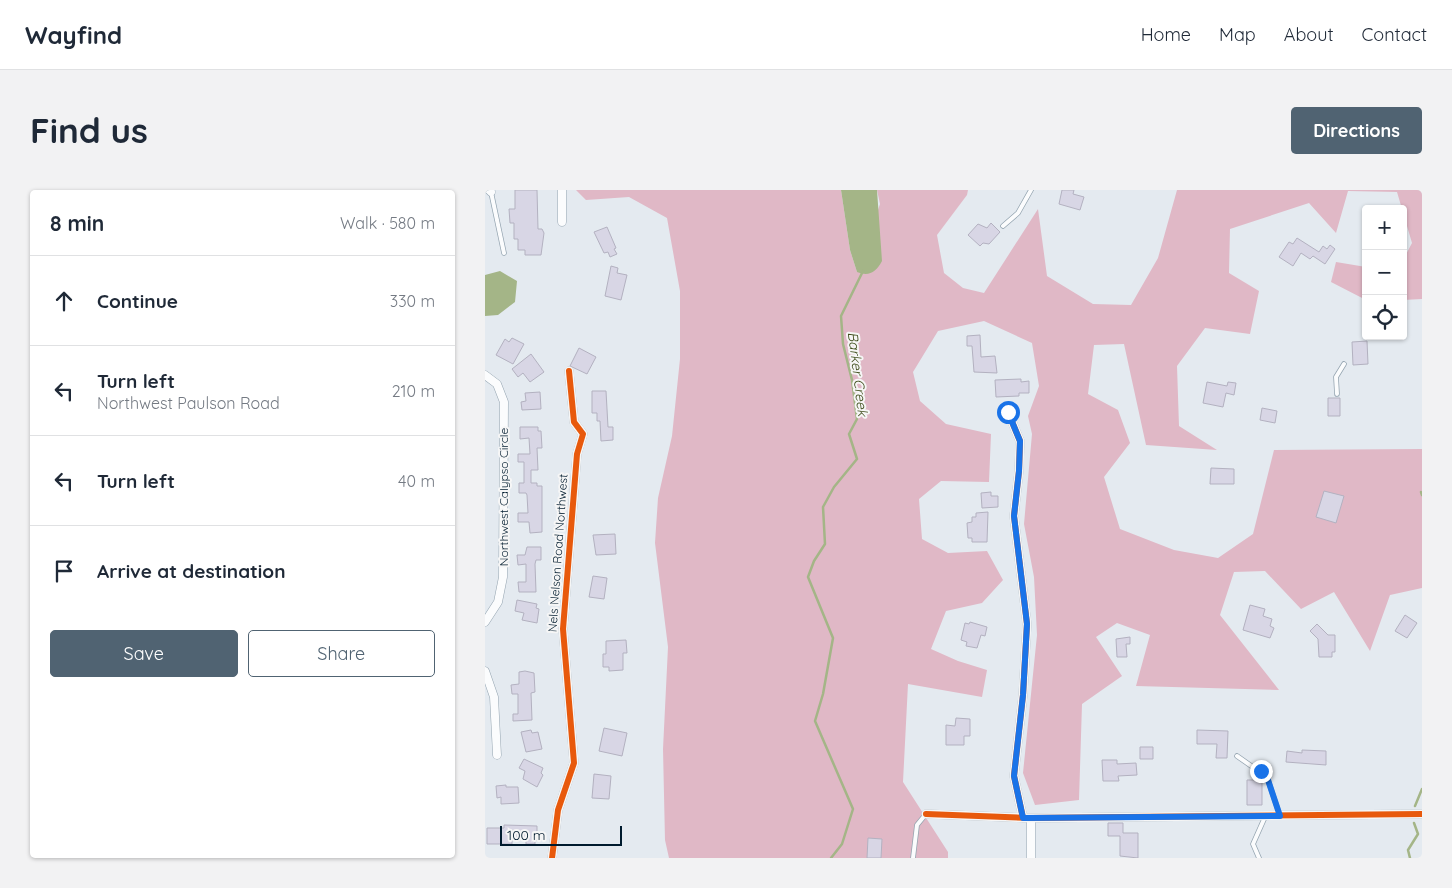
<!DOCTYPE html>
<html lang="en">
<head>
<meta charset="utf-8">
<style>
  :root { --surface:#fff; --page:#f2f2f3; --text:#1f2937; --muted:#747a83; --line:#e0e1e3; --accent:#506372 }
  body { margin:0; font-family:Quicksand,sans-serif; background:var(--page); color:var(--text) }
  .controls { position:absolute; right:15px; top:15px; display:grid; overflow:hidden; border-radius:5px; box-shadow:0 1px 4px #0004 }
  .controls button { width:45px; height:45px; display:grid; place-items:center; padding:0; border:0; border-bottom:1px solid var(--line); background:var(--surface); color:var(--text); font:25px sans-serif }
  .scale { position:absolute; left:15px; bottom:12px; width:122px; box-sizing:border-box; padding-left:5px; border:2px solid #001b2e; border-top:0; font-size:14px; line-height:18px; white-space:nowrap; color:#001b2e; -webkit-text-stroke:4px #f6f6f6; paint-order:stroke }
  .stop { position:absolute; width:15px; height:15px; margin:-11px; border:4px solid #1a73e8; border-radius:50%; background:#fff }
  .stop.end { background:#1a73e8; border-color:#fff; box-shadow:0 1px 5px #0008 }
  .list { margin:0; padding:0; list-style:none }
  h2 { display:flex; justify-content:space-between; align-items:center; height:65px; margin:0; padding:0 20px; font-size:21px }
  h2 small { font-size:16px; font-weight:400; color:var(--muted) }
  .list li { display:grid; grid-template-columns:32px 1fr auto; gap:15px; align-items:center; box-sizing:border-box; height:90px; padding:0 20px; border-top:1px solid var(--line) }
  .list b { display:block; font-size:19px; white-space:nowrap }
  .list p { margin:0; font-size:16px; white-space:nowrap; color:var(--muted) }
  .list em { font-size:16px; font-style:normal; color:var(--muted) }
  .actions { display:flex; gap:10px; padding:15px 20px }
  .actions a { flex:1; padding:11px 0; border:1px solid var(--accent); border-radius:5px; text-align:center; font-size:18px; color:var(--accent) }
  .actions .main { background:var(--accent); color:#fff }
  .icon { flex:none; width:28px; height:28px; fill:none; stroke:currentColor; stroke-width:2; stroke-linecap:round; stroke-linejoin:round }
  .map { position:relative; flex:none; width:937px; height:668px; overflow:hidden; border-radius:5px }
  header { display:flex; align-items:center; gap:30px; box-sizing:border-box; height:70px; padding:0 25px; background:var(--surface); border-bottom:1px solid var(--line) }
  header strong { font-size:24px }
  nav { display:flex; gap:28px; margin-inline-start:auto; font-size:18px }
  .intro { display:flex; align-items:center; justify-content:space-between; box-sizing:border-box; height:120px; padding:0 30px }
  h1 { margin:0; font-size:35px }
  .button { padding:12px 22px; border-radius:5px; background:var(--accent); color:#fff; font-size:18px; font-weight:700 }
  main { display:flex; gap:30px; padding:0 30px }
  aside { flex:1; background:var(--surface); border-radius:5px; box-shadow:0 1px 4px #0004 }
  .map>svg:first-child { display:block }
  .forest { fill:#e0b8c6 }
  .water { fill:#a4b587 }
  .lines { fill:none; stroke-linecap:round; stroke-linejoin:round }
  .stream { stroke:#a4b587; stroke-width:2.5 }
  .building { fill:#d8d6e5; stroke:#b3b1c0 }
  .lane-casing { stroke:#94a4b0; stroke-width:5.5 }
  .street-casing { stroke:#94a4b0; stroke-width:9 }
  .lane { stroke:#fbfcfd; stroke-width:4 }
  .street { stroke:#fbfcfd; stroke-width:8 }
  .cycleway-casing { stroke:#f6f6f6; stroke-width:9 }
  .cycleway { stroke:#e8590c; stroke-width:6 }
  .route { stroke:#1a73e8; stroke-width:6 }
  .labels { text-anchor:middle; stroke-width:4; stroke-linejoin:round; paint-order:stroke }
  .street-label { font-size:12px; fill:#001b2e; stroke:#f6f6f6 }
  .water-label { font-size:14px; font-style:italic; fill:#3c4a18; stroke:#f6f6f6 }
</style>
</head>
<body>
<header>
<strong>Wayfind</strong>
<nav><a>Home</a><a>Map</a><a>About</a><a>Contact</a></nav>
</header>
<div class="intro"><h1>Find us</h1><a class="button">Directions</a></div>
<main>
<aside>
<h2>8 min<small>Walk · 580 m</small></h2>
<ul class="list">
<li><svg class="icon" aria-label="ahead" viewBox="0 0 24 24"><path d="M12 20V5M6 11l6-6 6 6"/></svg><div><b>Continue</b></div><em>330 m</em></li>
<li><svg class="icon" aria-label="left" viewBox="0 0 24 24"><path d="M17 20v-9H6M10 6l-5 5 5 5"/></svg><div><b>Turn left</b><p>Northwest Paulson Road</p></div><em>210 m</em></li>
<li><svg class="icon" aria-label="left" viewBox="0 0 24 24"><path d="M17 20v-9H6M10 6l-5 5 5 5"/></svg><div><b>Turn left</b></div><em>40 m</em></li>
<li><svg class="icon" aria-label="arrive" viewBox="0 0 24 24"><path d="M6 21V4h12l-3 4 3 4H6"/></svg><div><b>Arrive at destination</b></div></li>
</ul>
<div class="actions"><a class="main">Save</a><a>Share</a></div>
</aside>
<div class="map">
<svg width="937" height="668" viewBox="0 0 937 668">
  <rect width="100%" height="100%" fill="#e4eaf0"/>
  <path class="forest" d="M 91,0 L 356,0 L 365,60 L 372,82 L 395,14 L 392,0 L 483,0 L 482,5 L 452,45 L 459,83 L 478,98 L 499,103 L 553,19 L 562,86 L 608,114 L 646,115 L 673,68 L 692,0 L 937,0 L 937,109 L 918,110 L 918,70 L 927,53 L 912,2 L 863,1 L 851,43 L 824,13 L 745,39 L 744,83 L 774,101 L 765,144 L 720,138 L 692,176 L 694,236 L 732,260 L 661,255 L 639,154 L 609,155 L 603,204 L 633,220 L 645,253 L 619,287 L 635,339 L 689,360 L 733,368 L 768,344 L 789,260 L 937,259 L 937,398 L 905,405 L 885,461 L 849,402 L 816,419 L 780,381 L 749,382 L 735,425 L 794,500 L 651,496 L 665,445 L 632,433 L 611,447 L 637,486 L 597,514 L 594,610 L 550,615 L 538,583 L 552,445 L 549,387 L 539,334 L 547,244 L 543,226 L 554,196 L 547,153 L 499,131 L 453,141 L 428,182 L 435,211 L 461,234 L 506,244 L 504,292 L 456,291 L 434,309 L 437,349 L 463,363 L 502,361 L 518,390 L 497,413 L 461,421 L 446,459 L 473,471 L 502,480 L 497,507 L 423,494 L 418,592 L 463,662 L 463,668 L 184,668 L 180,650 L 178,559 L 183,457 L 170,353 L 173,308 L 187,246 L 195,169 L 195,101 L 182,28 L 144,7 L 101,10 Z
    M 851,72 L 881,77 L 881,110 L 846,92 Z"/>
  <path class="water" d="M 356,0 L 392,0 L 397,71 C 391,82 384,87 372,82 L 365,60 Z
    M 15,81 L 32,91 L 30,112 L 13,125 L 0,126 L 0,85 Z"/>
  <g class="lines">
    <path class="stream" d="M 936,302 L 937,305
      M 930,616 L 937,599
      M 346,668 L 357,654 L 368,619 L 330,531 L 338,504 L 348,448 L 323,387 L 329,371 L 340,354 L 338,317 L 349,297 L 372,269 L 364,244 L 372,229 L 367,190 L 358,154 L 356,126 L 378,81
      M 925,668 L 923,660 L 933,644 L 929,633"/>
  </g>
  <path class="building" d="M 30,0 L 52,0 L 53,39 L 57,39 L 59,43 L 56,65 L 40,65 L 40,60 L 33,60 L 33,49 L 29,49 L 29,33 L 25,33 L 24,19 L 30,19 Z
    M 577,0 L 589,0 L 588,4 L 599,7 L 595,20 L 574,14 Z
    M 506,33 L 515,42 L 504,54 L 498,53 L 495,56 L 483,45 L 493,34 L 502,38 Z
    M 122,37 L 131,58 L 129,59 L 132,64 L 125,67 L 123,62 L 119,63 L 109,42 Z
    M 812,48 L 834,62 L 838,56 L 842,59 L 845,55 L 850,59 L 840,74 L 828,66 L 825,69 L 816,63 L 808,76 L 794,67 L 804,52 L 808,54 Z
    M 126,76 L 133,78 L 132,83 L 142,85 L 136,110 L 120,106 Z
    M 495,145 L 496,167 L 510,166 L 512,183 L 489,182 L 487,156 L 482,156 L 482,146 Z
    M 27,148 L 39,154 L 28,174 L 11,165 L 20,149 L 24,152 Z
    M 882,151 L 883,174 L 868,175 L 867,152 Z
    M 94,158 L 111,167 L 102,184 L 85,176 Z
    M 46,164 L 59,182 L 45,192 L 38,183 L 33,187 L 27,179 Z
    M 536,189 L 536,192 L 544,191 L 544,203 L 534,203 L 534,206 L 511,207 L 510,190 Z
    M 722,192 L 742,196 L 743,192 L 751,193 L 749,205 L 741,203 L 738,217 L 718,213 Z
    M 107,201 L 121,201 L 123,237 L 128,237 L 128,250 L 116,251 L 115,231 L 112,231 L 112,223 L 107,223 Z
    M 55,202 L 56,219 L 37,220 L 36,212 L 41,211 L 40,203 Z
    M 843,208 L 855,208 L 855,226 L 843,226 Z
    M 777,218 L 792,221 L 790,233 L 775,230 Z
    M 35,237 L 53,237 L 53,241 L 56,241 L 57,258 L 52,258 L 53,280 L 46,280 L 46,293 L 52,293 L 52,296 L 57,296 L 57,342 L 45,343 L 44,332 L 33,332 L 33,323 L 43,323 L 42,305 L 41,303 L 34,303 L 34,293 L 39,293 L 39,272 L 33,272 L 33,264 L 45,264 L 44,248 L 35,249 Z
    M 726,278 L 749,279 L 749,294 L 725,294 Z
    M 839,301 L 859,306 L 851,333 L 831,327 Z
    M 506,302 L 506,306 L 513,306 L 513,317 L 497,318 L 496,303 Z
    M 503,322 L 502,352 L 487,352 L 487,348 L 483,348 L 482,333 L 487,332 L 487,327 L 491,327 L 491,323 Z
    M 130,344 L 131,364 L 111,365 L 108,345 Z
    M 42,357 L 56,357 L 56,370 L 51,370 L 50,374 L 51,402 L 34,402 L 33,392 L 41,392 L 41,374 L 33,375 L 32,365 L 40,365 Z
    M 108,386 L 122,388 L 119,409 L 104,407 Z
    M 32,410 L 52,414 L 51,418 L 54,419 L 52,433 L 37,430 L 39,423 L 30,421 Z
    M 765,415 L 780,419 L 778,426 L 787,429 L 785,436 L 789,438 L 785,448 L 758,440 Z
    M 920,425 L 932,433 L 922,448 L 910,441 Z
    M 485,432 L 502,437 L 500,446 L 496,445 L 492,458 L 481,456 L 482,452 L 476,450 L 480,433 L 484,434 Z
    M 832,434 L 843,445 L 850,445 L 850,462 L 847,462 L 847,467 L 834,467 L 833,449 L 825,441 Z
    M 645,447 L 645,454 L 641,454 L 642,467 L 632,467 L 631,449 Z
    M 141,450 L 142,463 L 138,463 L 138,480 L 124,481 L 124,477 L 118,477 L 118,464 L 121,464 L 121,451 Z
    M 40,481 L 49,483 L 50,502 L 46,503 L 47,530 L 28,531 L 28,524 L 33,524 L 33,504 L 27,504 L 26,495 L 34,494 L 34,482 Z
    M 471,528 L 485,529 L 485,546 L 479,546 L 479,555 L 461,555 L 461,535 L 470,536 Z
    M 119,538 L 142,543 L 137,566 L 114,561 Z
    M 46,540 L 47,543 L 53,542 L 57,559 L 41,562 L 36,542 Z
    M 712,540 L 743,541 L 742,568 L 731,568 L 732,554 L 712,554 Z
    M 655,557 L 668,557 L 668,569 L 655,569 Z
    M 817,560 L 841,561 L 841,575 L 801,572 L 802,561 L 817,563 Z
    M 39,569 L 58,578 L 56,583 L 58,585 L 52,597 L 38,589 L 40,581 L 34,578 Z
    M 617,570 L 632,570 L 632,574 L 651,573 L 652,585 L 633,586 L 634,591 L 618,591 Z
    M 109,584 L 126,586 L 124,609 L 107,608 Z
    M 762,590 L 777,590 L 777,615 L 762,615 Z
    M 21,595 L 21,597 L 33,597 L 34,613 L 16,614 L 16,607 L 12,608 L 11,596 Z
    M 623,633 L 638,633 L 638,643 L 653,643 L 653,668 L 635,666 L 635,646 L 623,646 Z
    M 19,635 L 52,636 L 52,650 L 50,650 L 50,654 L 41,654 L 41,648 L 27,648 L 27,654 L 2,654 L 2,638 L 19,638 Z
    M 383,648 L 397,649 L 396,668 L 382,668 Z"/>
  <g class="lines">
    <defs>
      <path id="lane" d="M 6,2 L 19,63
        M 518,36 L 533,23 L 546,0
        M 852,204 L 851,187 L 859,174
        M 752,566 L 782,587 L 795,626
        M 428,668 L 432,635 L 441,624
        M 774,668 L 768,654 L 780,627"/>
      <path id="street" d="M 4,0 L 6,2
        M 77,32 L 77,0
        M 0,185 L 12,194 L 19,212 L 18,387 L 13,412 L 0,432
        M 523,222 L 535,251 L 534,281 L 529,326 L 542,434 L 538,505 L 529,586 L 538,628
        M 0,481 L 9,507 L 12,565
        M 441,624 L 546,628 L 937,624
        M 67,668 L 73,620 L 89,573 L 78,439 L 92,264 L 98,244 L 89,232 L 84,181
        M 546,668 L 546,628"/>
    </defs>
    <use href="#lane" class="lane-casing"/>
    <use href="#street" class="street-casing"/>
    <use href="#lane" class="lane"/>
    <use href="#street" class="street"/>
    <defs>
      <path id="cycleway" d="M 523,222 L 535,251 L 534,281 L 529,326 L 542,434 L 538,505 L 529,586 L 538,628
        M 441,624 L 546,628 L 937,624
        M 67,668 L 73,620 L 89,573 L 78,439 L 92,264 L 98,244 L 89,232 L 84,181"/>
    </defs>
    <use href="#cycleway" class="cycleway-casing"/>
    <use href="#cycleway" class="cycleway"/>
  </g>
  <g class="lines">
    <path class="route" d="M 523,222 L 535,251 L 534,281 L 529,326 L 542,434 L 538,505 L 529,586 L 538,628 L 795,626 L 782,587 L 776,581"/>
  </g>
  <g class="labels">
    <g class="street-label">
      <text transform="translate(19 307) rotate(-90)" y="4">Northwest Calypso Circle</text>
      <text transform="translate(73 363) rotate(-86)" y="4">Nels Nelson Road Northwest</text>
    </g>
    <g class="water-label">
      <text transform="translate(373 184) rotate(83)" y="5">Barker Creek</text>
    </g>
  </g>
</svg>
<div class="controls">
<button>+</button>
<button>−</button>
<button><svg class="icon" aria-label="locate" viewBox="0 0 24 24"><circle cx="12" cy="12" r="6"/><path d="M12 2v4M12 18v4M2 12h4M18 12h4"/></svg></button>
</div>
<div class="scale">100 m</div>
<div class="stop" style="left:523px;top:222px"></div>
<div class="stop end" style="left:776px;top:581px"></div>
</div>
</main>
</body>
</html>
